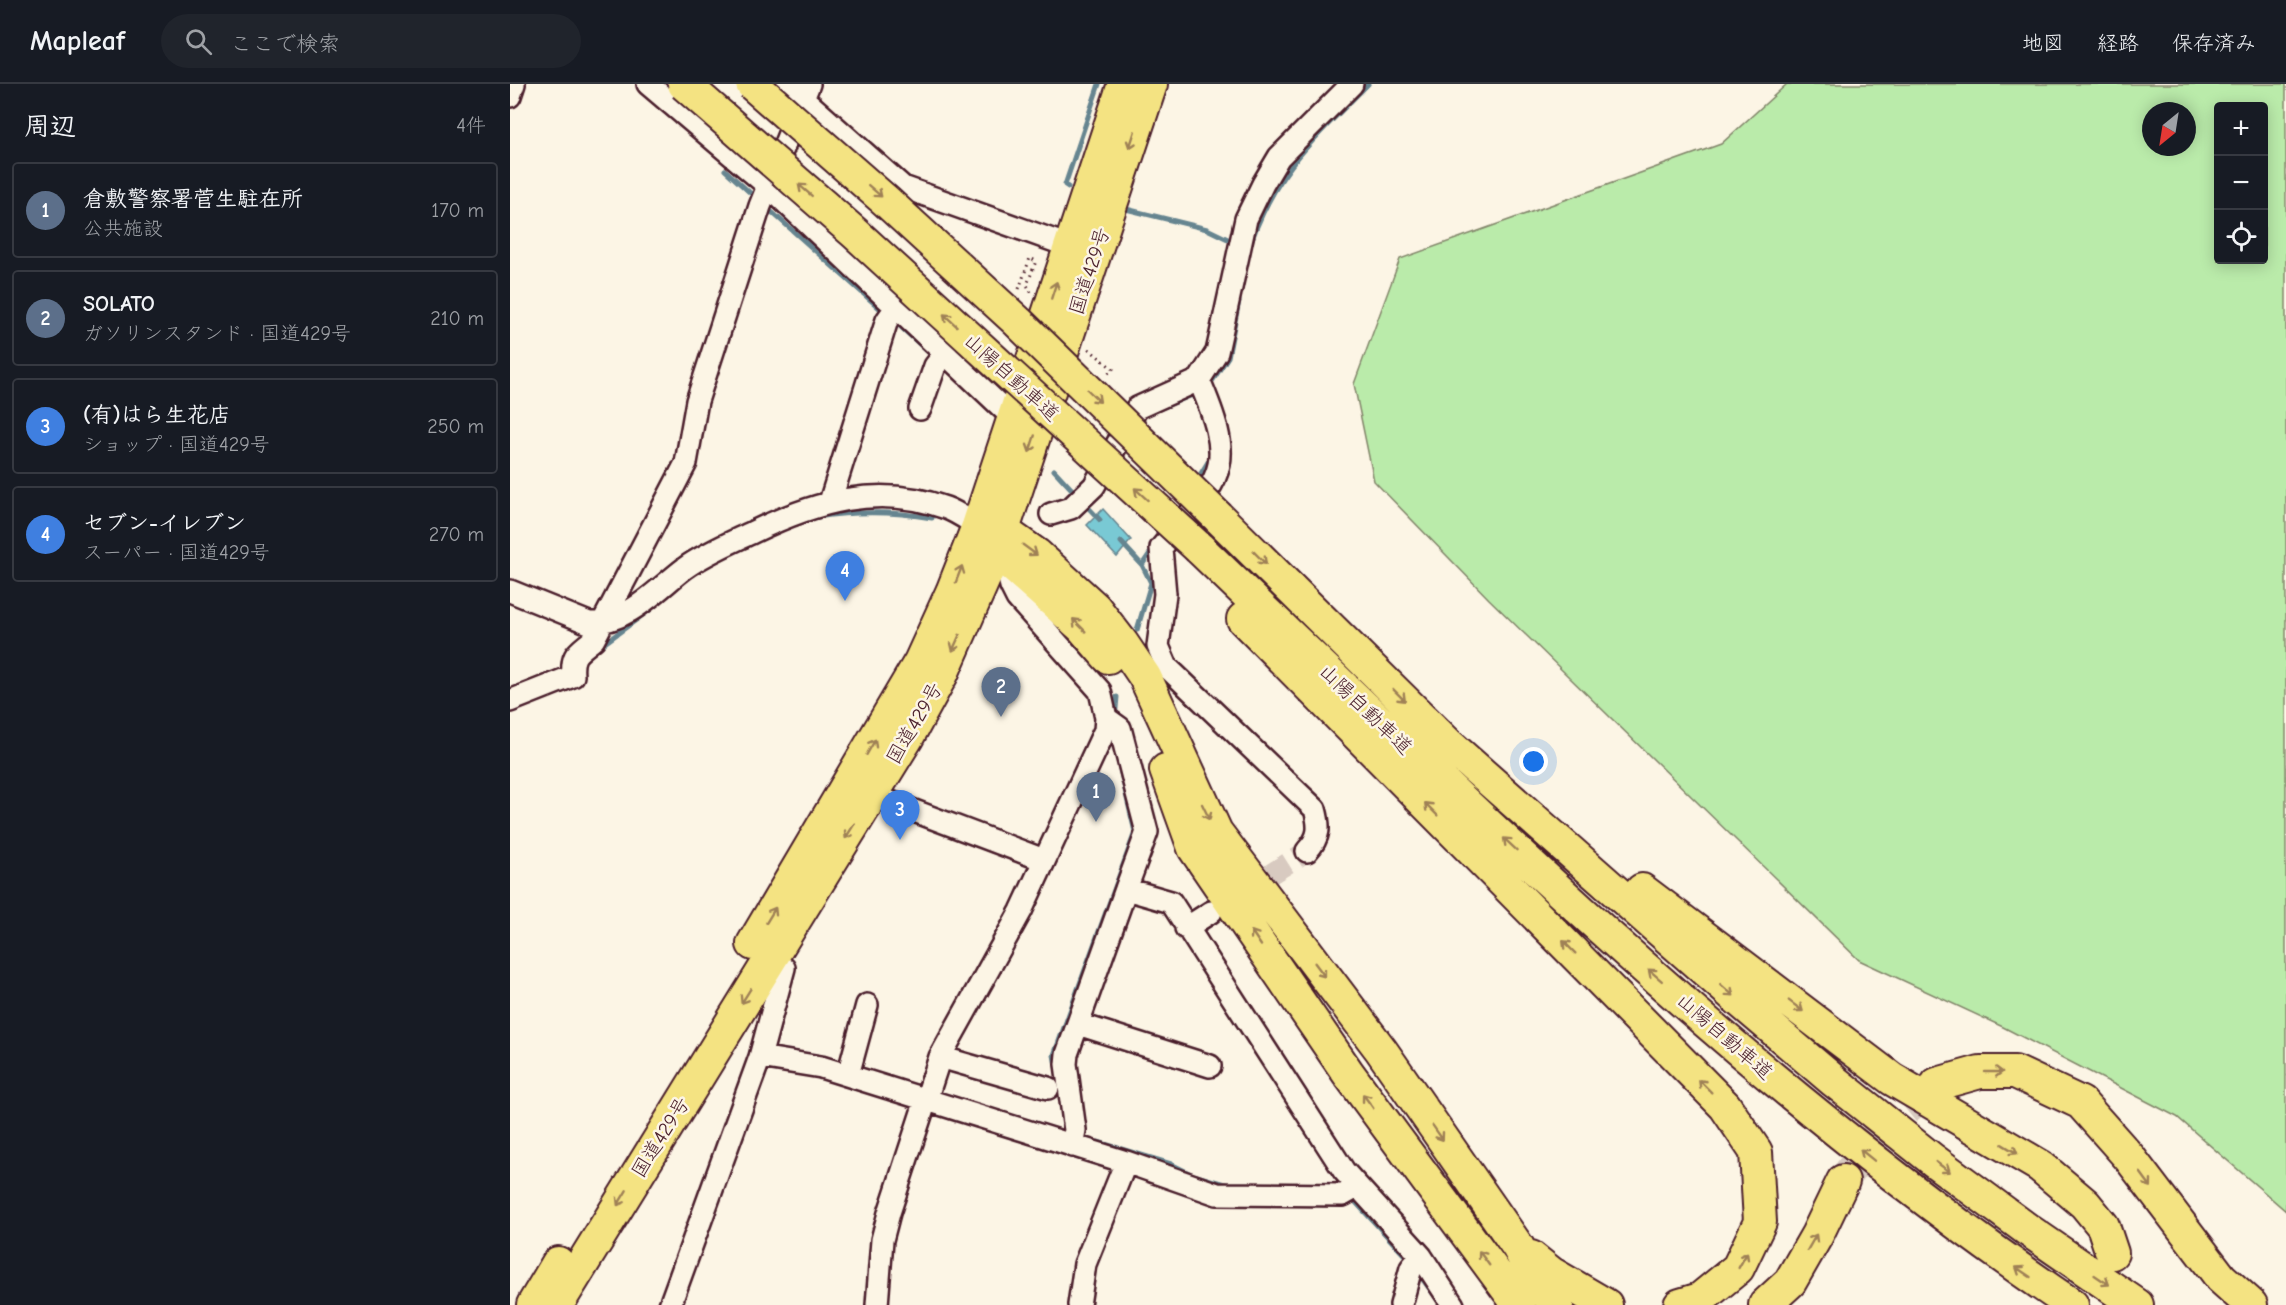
<!DOCTYPE html>
<html lang="ja">
<head>
<meta charset="utf-8">
<style>
  :root { --surface:#171b24; --page:#20242c; --text:#f1f3f6; --muted:#9ea1a6; --line:#363941; --accent:#0b8043 }
  body { margin:0; font-family:"Comic Neue","Klee One",sans-serif; background:var(--page); color:var(--text) }
  .controls { position:absolute; right:18px; top:18px; display:grid; overflow:hidden; border-radius:6px; box-shadow:0 3px 15px #0003 }
  .controls button { width:54px; height:54px; display:grid; place-items:center; padding:0; border:0; border-bottom:2px solid var(--line); background:var(--surface); color:var(--text); font:30px sans-serif }
  .compass { position:absolute; left:1632px; top:18px; width:54px; height:54px; border-radius:50%; background:var(--surface); box-shadow:0 3px 15px #0003; rotate:210deg }
  .you { position:absolute; left:1024px; top:678px; width:21px; height:21px; margin:-15px; border:4px solid #fff; border-radius:50%; background:#1a73e8; box-shadow:0 0 0 9px #1a73e833 }
  .badge { display:grid; place-items:center; width:39px; height:39px; border-radius:50%; background:var(--accent); color:#fff; font-size:20px; font-weight:700 }
  .pin { position:absolute; translate:-50% -50px; filter:drop-shadow(0 2px 3px #0008) }
  .pin::after { content:''; position:absolute; top:32px; width:21px; height:18px; background:inherit; clip-path:polygon(0 0,100% 0,50% 100%) }
  .list { margin:0; padding:0; list-style:none }
  h2 { display:flex; justify-content:space-between; align-items:center; height:78px; margin:0; padding:0 24px; font-size:26px }
  h2 small { font-size:20px; font-weight:400; color:var(--muted) }
  .list li { display:grid; grid-template-columns:39px 1fr auto; gap:18px; align-items:center; box-sizing:border-box; height:96px; margin:0 12px 12px; padding:0 12px; border:2px solid var(--line); border-radius:6px }
  .list b { display:block; font-size:22px; white-space:nowrap }
  .list p { margin:0; font-size:20px; white-space:nowrap; color:var(--muted) }
  .list em { font-size:20px; font-style:normal; color:var(--muted) }
  .icon { flex:none; width:33px; height:33px; fill:none; stroke:currentColor; stroke-width:2; stroke-linecap:round; stroke-linejoin:round }
  .map { position:relative; flex:none; width:1776px; height:1221px; overflow:hidden }
  header { display:flex; align-items:center; gap:36px; box-sizing:border-box; height:84px; padding:0 30px; background:var(--surface); border-bottom:2px solid var(--line) }
  header strong { font-size:28px }
  nav { display:flex; gap:33px; margin-inline-start:auto; font-size:21px }
  .search { width:420px; height:54px; background:var(--page); display:flex; align-items:center; gap:15px; box-sizing:border-box; padding:0 21px; border-radius:33px; color:var(--muted); font-size:22px }
  main { display:flex }
  aside { flex:1; background:var(--surface) }
  .map>svg:first-child { display:block }
  .green { fill:#baebaa; stroke:#82856a; stroke-width:1.5; fill-rule:evenodd }
  .water { fill:#79c9d4; stroke:#668590; stroke-width:1.5 }
  .lines { fill:none; stroke-linecap:round; stroke-linejoin:round }
  .stream { stroke:#668590; stroke-width:5 }
  .minor-tunnel { stroke:#d8cac0; stroke-width:21; stroke-dasharray:21 10; stroke-linecap:butt }
  .highway-tunnel { stroke:#d8cac0; stroke-width:32; stroke-dasharray:32 16; stroke-linecap:butt }
  .minor-casing { stroke:#4a1f2b; stroke-width:26 }
  .highway-casing { stroke:#4a1f2b; stroke-width:36 }
  .path { stroke:#4a1f2b; stroke-width:3; stroke-dasharray:1.5 4.5; stroke-linecap:butt }
  .minor { stroke:#fcf5e5; stroke-width:21 }
  .highway { stroke:#f4e382; stroke-width:32 }
  .highway-bridge-casing { stroke:#4a1f2b; stroke-width:36; stroke-linecap:butt }
  .highway-bridge { stroke:#f4e382; stroke-width:32 }
  .oneway { stroke:#9f8156 }
  .labels { text-anchor:middle; stroke-width:5; stroke-linejoin:round; paint-order:stroke }
  .street-label { font-size:20px; fill:#4a1f2b; stroke:#fcf5e5 }
</style>
</head>
<body>
<header>
<strong>Mapleaf</strong>
<div class="search"><svg class="icon" aria-label="search" viewBox="0 0 24 24"><circle cx="10" cy="10" r="6"/><path d="M15 15l6 6"/></svg>ここで検索</div>
<nav><a>地図</a><a>経路</a><a>保存済み</a></nav>
</header>
<main>
<aside>
<h2>周辺<small>4件</small></h2>
<ul class="list">
<li><span class="badge" style="background:#5c6f8a">1</span><div><b>倉敷警察署菅生駐在所</b><p>公共施設</p></div><em>170 m</em></li>
<li><span class="badge" style="background:#5c6f8a">2</span><div><b>SOLATO</b><p>ガソリンスタンド · 国道429号</p></div><em>210 m</em></li>
<li><span class="badge" style="background:#3f7fe0">3</span><div><b>(有)はら生花店</b><p>ショップ · 国道429号</p></div><em>250 m</em></li>
<li><span class="badge" style="background:#3f7fe0">4</span><div><b>セブン-イレブン</b><p>スーパー · 国道429号</p></div><em>270 m</em></li>
</ul>
</aside>
<div class="map">
<svg width="1776" height="1221" viewBox="0 0 1776 1221">
  <rect width="100%" height="100%" fill="#fcf5e5"/>
  <filter id="ink" filterUnits="userSpaceOnUse"><feTurbulence type="fractalNoise" baseFrequency=".0167" numOctaves="2"/><feDisplacementMap in="SourceGraphic" scale="12" xChannelSelector="R" yChannelSelector="G"/><feConvolveMatrix kernelMatrix="1 2 1 2 8 2 1 2 1" color-interpolation-filters="sRGB"/></filter>
  <g filter="url(#ink)">
    <path class="green" d="M 1277,0 L 1776,0 L 1776,1127 L 1667,1033 L 1493,943 L 1349,876 L 979,515 L 864,397 L 844,300 L 890,175 L 1211,60 ZM 1708,22 L 1754,22 L 1754,176 L 1708,176 ZM 1641,27 L 1677,27 L 1677,63 L 1641,63 Z"/>
    <path class="water" d="M 593,425 L 621,456 L 607,473 L 577,441 Z"/>
    <g class="lines">
      <path class="stream" d="M 215,86 L 248,116
        M 558,103 L 555,101 L 589,0
        M 255,122 L 376,230
        M 616,125 L 697,145 L 724,158
        M 741,158 C 767,84 805,54 858,0
        M 383,236 L 418,268
        M 703,296 L 718,273 L 729,217
        M 642,328 L 680,312 L 687,312
        M 544,386 L 568,412
        M 685,399 L 701,373
        M 574,419 L 590,436
        M 307,433 C 346,427 382,427 422,434
        M 611,458 L 632,481
        M 627,546 L 641,499 L 632,481 L 645,462
        M 88,564 L 141,525
        M 605,635 L 607,613
        M 547,987 L 544,971 L 625,748 L 610,685
        M 588,1058 L 661,1080 L 683,1091 L 718,1101
        M 840,1112 L 901,1178
        M 906,1186 L 927,1215"/>
      <path class="minor-tunnel" d="M 734,807 L 797,767"/>
      <path class="highway-tunnel" d="M 1333,1097 L 1373,1043 L 1427,1000"/>
      <defs>
        <path id="minor" d="M 138,0 L 257,101 L 503,334
          M 277,0 L 393,103 L 559,162
          M 0,12 L 4,0
          M 689,296 C 729,388 710,393 651,464 L 655,510 L 648,562 L 657,583 L 805,725 C 810,743 810,753 797,767
          M 410,325 L 425,282 L 436,268
          M 320,418 L 377,236 L 387,222
          M 541,430 L 561,424 L 584,402 L 627,324 L 689,296 L 707,268 L 736,135 L 753,100 L 769,73 L 842,0
          M 0,507 L 79,539 C 118,539 146,506 175,484 C 196,469 220,459 243,448 C 305,418 368,399 436,424 C 447,428 458,436 468,442
          M 0,617 L 63,592 C 61,569 68,569 84,555 L 176,379 L 187,317 L 250,122 L 299,0
          M 596,634 L 610,644 L 637,748 L 616,805
          M 362,711 L 534,776
          M 676,844 L 701,828
          M 568,940 L 700,982
          M 250,973 L 311,983 L 616,1078 L 707,1110 L 833,1111 L 847,1103
          M 430,973 L 538,1004
          M 338,991 L 357,921
          M 562,1062 L 565,1046 L 556,980 L 557,970 L 616,805 L 661,818 L 834,1087 L 911,1172 L 943,1221
          M 160,1221 L 250,973 L 274,884 L 250,868
          M 367,1221 L 372,1156 L 379,1129 L 430,973 L 511,827 L 595,646 L 596,634 L 590,607 L 507,514 L 501,502 L 494,474
          M 569,1221 L 575,1180 L 616,1078
          M 891,1221 L 901,1184 L 911,1172"/>
        <path id="highway" d="M 708,433 L 937,659 L 1231,918 L 1324,997 L 1423,1076 L 1518,1146 L 1627,1221
          M 473,443 L 493,447 L 527,471 L 585,524 L 612,559 L 635,593 L 706,748 L 871,966 L 1008,1163 L 1027,1200 L 1047,1221
          M 474,450 L 486,467 L 572,543 L 598,573
          M 689,464 C 967,731 1242,1005 1562,1221
          M 733,535 L 1215,1022 L 1246,1068 L 1250,1138 L 1228,1184 L 1190,1215 L 1170,1221
          M 656,686 L 684,764 L 838,989 L 1009,1221
          M 1132,806 L 1382,995 L 1530,1082 L 1575,1120 L 1593,1142 L 1602,1169
          M 243,860 L 410,578 L 442,508 L 468,442 L 614,0
          M 1427,1000 L 1470,988 L 1505,988 L 1571,1019 L 1619,1073 L 1711,1194 L 1741,1221
          M 1021,1173 L 1041,1189 L 1096,1221
          M 23,1221 L 48,1179
          M 47,1221 L 397,654 L 432,590 L 486,467 L 641,0
          M 1255,1221 L 1280,1198 L 1307,1151 L 1333,1097"/>
      </defs>
      <use href="#minor" class="minor-casing"/>
      <use href="#highway" class="highway-casing"/>
      <path class="path" d="M 509,205 L 520,174 L 526,177 L 517,201 L 521,208
        M 579,265 L 603,285 L 597,290"/>
      <use href="#minor" class="minor"/>
      <use href="#highway" class="highway"/>
      <defs>
        <path id="highway-bridge" d="M 174,0 L 346,150 L 689,464
          M 242,0 L 376,117 L 508,238 L 708,433"/>
      </defs>
      <use href="#highway-bridge" class="highway-bridge-casing"/>
      <use href="#highway-bridge" class="highway-bridge"/>
    </g>
    <defs><path id="oneway-shaft" d="M-6 0H5M1.5-3L5.5 0L1.5 3" fill="none" stroke-width="1.6" stroke-linecap="round" stroke-linejoin="round" transform="scale(1.5)"/></defs>
    <g class="oneway">
      <use href="#oneway-shaft" transform="translate(622 56) rotate(108)"/>
      <use href="#oneway-shaft" transform="translate(295 106) rotate(-139)"/>
      <use href="#oneway-shaft" transform="translate(365 107) rotate(41)"/>
      <use href="#oneway-shaft" transform="translate(544 206) rotate(-72)"/>
      <use href="#oneway-shaft" transform="translate(440 236) rotate(-138)"/>
      <use href="#oneway-shaft" transform="translate(584 312) rotate(44)"/>
      <use href="#oneway-shaft" transform="translate(522 360) rotate(108)"/>
      <use href="#oneway-shaft" transform="translate(631 410) rotate(-138)"/>
      <use href="#oneway-shaft" transform="translate(520 466) rotate(36)"/>
      <use href="#oneway-shaft" transform="translate(750 474) rotate(45)"/>
      <use href="#oneway-shaft" transform="translate(449 490) rotate(-69)"/>
      <use href="#oneway-shaft" transform="translate(569 541) rotate(-135)"/>
      <use href="#oneway-shaft" transform="translate(446 559) rotate(114)"/>
      <use href="#oneway-shaft" transform="translate(889 611) rotate(45)"/>
      <use href="#oneway-shaft" transform="translate(361 663) rotate(-60)"/>
      <use href="#oneway-shaft" transform="translate(921 725) rotate(-135)"/>
      <use href="#oneway-shaft" transform="translate(696 728) rotate(64)"/>
      <use href="#oneway-shaft" transform="translate(340 747) rotate(122)"/>
      <use href="#oneway-shaft" transform="translate(1000 760) rotate(-137)"/>
      <use href="#oneway-shaft" transform="translate(261 831) rotate(-59)"/>
      <use href="#oneway-shaft" transform="translate(746 854) rotate(-124)"/>
      <use href="#oneway-shaft" transform="translate(1059 863) rotate(-135)"/>
      <use href="#oneway-shaft" transform="translate(810 886) rotate(53)"/>
      <use href="#oneway-shaft" transform="translate(1145 891) rotate(-139)"/>
      <use href="#oneway-shaft" transform="translate(1217 906) rotate(41)"/>
      <use href="#oneway-shaft" transform="translate(236 912) rotate(122)"/>
      <use href="#oneway-shaft" transform="translate(1286 922) rotate(37)"/>
      <use href="#oneway-shaft" transform="translate(1484 988)"/>
      <use href="#oneway-shaft" transform="translate(1195 1002) rotate(-135)"/>
      <use href="#oneway-shaft" transform="translate(858 1017) rotate(-126)"/>
      <use href="#oneway-shaft" transform="translate(928 1049) rotate(55)"/>
      <use href="#oneway-shaft" transform="translate(1500 1065) rotate(31)"/>
      <use href="#oneway-shaft" transform="translate(1357 1071) rotate(-141)"/>
      <use href="#oneway-shaft" transform="translate(1433 1083) rotate(36)"/>
      <use href="#oneway-shaft" transform="translate(1636 1096) rotate(54)"/>
      <use href="#oneway-shaft" transform="translate(112 1114) rotate(121)"/>
      <use href="#oneway-shaft" transform="translate(1302 1158) rotate(-60)"/>
      <use href="#oneway-shaft" transform="translate(974 1174) rotate(-126)"/>
      <use href="#oneway-shaft" transform="translate(1233 1176) rotate(-61)"/>
      <use href="#oneway-shaft" transform="translate(1513 1188) rotate(-146)"/>
      <use href="#oneway-shaft" transform="translate(1592 1196) rotate(34)"/>
    </g>
  </g>
  <g class="labels">
    <g class="street-label">
      <text transform="translate(579 187) rotate(-72)" y="7">国道429号</text>
      <text transform="translate(502 293) rotate(42)" y="7">山陽自動車道</text>
      <text transform="translate(856 625) rotate(44)" y="7">山陽自動車道</text>
      <text transform="translate(404 639) rotate(-60)" y="7">国道429号</text>
      <text transform="translate(1215 952) rotate(41)" y="7">山陽自動車道</text>
      <text transform="translate(150 1053) rotate(-58)" y="7">国道429号</text>
    </g>
  </g>
</svg>
<div class="controls">
<button>+</button>
<button>−</button>
<button><svg class="icon" aria-label="locate" viewBox="0 0 24 24"><circle cx="12" cy="12" r="6"/><path d="M12 2v4M12 18v4M2 12h4M18 12h4"/></svg></button>
</div>
<svg class="compass" viewBox="-18 -18 36 36"><path d="M0-13l5 13h-10z" fill="#e53935"/><path d="M0 13l5-13h-10z" fill="#9ea1a6"/></svg>
<div class="you"></div>
<div class="pin badge" style="left:586px;top:738px;background:#5c6f8a">1</div>
<div class="pin badge" style="left:491px;top:633px;background:#5c6f8a">2</div>
<div class="pin badge" style="left:390px;top:756px;background:#3f7fe0">3</div>
<div class="pin badge" style="left:335px;top:517px;background:#3f7fe0">4</div>
</div>
</main>
</body>
</html>
